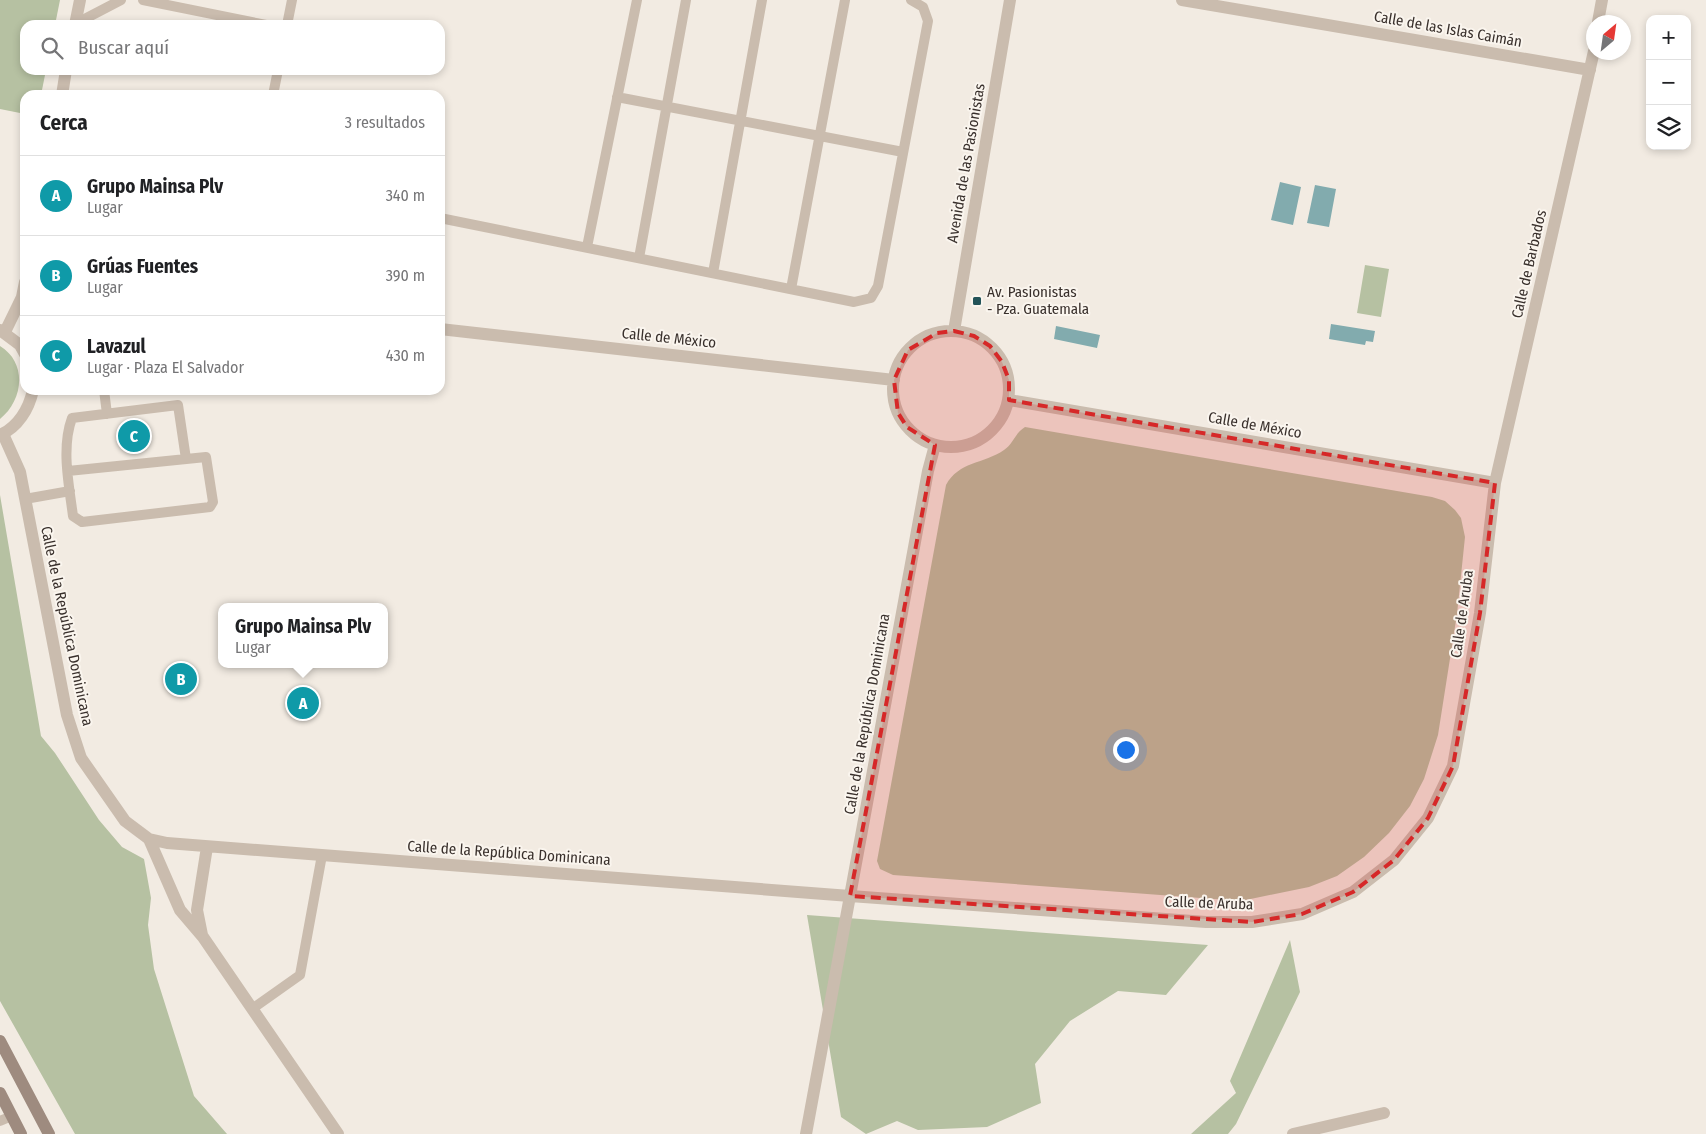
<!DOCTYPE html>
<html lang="es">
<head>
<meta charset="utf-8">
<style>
  :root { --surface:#fff; --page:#f2f2f2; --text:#202124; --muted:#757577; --line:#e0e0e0; --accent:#ea580c }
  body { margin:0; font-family:"Fira Sans Condensed",sans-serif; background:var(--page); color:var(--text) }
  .controls { position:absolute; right:15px; top:15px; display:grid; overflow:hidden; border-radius:10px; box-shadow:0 2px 8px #0003 }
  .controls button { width:45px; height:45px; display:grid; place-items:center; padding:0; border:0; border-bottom:1px solid var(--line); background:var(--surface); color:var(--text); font:25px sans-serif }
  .compass { position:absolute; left:1586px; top:15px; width:45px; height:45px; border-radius:50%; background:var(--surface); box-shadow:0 2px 8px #0003; rotate:29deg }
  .you { position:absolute; left:1125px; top:749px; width:18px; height:18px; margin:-12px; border:4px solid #fff; border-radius:50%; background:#1a73e8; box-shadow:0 0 0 8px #1a73e833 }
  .badge { display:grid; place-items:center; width:32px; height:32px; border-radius:50%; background:var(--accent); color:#fff; font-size:16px; font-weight:700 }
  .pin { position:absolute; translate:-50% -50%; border:2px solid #fff; box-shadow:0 1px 5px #0006 }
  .popup { position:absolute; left:218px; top:603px; width:170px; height:65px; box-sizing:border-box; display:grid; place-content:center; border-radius:10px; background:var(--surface); filter:drop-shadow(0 1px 4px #0005); font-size:16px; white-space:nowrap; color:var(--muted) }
  .popup b { font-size:19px; color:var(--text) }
  .popup::after { content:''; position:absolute; left:50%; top:100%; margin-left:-10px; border:10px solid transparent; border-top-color:var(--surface) }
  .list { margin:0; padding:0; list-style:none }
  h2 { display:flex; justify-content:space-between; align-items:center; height:65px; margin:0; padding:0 20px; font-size:21px }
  h2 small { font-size:16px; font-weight:400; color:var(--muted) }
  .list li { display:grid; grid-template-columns:32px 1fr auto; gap:15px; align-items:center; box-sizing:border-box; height:80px; padding:0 20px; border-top:1px solid var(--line) }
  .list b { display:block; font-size:19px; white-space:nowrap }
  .list p { margin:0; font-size:16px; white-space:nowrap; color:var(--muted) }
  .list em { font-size:16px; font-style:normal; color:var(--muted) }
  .icon { flex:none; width:28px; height:28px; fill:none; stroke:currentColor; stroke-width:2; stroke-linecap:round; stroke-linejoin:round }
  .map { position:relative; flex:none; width:1706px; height:1134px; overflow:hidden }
  .search { position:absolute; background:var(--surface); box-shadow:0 2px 8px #0003; left:20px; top:20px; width:425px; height:55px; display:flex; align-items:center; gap:12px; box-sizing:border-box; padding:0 18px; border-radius:15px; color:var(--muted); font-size:19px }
  .panel { position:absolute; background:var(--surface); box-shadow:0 2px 8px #0003; left:20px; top:90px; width:425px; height:305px; border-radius:15px }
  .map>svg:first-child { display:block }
  .green { fill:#b6c1a2 }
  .water { fill:#82abae }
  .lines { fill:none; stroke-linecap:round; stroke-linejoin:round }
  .lane { stroke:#cabcae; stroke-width:10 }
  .street { stroke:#cabcae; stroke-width:12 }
  .secondary { stroke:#9e8b7f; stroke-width:12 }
  .marked { fill:#d62828; fill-opacity:0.2; stroke:#d62828; stroke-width:4; stroke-dasharray:10 6; stroke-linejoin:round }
  .poi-dot { fill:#235358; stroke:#faf5ee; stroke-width:2 }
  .labels { text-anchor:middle; stroke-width:4; stroke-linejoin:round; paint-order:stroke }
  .street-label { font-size:15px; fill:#39302c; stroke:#faf5ee }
  .poi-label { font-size:15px; fill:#39302c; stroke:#faf5ee; text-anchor:start }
</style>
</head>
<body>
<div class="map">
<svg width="1706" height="1134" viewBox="0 0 1706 1134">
  <rect width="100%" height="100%" fill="#f2ebe2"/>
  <path class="green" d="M 0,0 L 60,0 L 55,25 L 25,25 L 25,70 L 46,70 L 41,95 L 25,95 L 25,114 L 0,109 Z
    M 1365,265 L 1389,269 L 1381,317 L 1357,313 Z
    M 0,346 C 28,363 23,401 0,419 Z
    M 1025,427 L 1432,497 L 1445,501 L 1455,510 L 1461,518 L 1465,537 L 1457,614 L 1438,735 L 1424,779 L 1410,806 L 1389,833 L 1364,857 L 1337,876 L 1309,887 L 1241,901 L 893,875 L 880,869 L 877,861 L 946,485 C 959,461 984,464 1004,450 C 1013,444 1015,433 1025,427 Z
    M 0,495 L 41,736 L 55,753 L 99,820 L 122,847 L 144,859 L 151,898 L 148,925 L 154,969 L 194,1096 L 227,1134 L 75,1134 L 0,1001 Z
    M 807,915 L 1208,945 L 1166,995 L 1118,991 L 1070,1021 L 1035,1064 L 1041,1103 L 987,1127 L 918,1130 L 897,1121 L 866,1134 L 841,1117 Z
    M 1290,940 L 1300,992 L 1236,1124 L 1228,1134 L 1191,1134 L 1236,1093 L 1230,1081 Z"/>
  <path class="water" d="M 1280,182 L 1301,187 L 1293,225 L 1271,220 Z
    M 1315,185 L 1336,189 L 1329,227 L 1307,223 Z
    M 1331,324 L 1375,331 L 1373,342 L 1366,341 L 1365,345 L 1329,339 Z
    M 1056,326 L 1100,335 L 1097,348 L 1054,339 Z"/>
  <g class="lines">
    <path class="lane" d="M 143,0 L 266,25
      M 75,24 L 121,0
      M 287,25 L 292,0
      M 273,95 L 278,70
      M 617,97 L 903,152
      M 440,218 L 854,302 L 871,298 L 878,286 L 928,21 L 923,7 L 911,0
      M 587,247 L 637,0
      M 639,258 L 686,0
      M 713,273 L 762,0
      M 791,289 L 845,0
      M 104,390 L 107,414
      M 68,471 L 206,457 L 213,502 L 210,507 L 82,522 L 73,516 C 69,485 61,448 72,418 L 178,405 L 186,459
      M 25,499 L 70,491
      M 252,1009 L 300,975 L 322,855
      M 0,1121 L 12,1116"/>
    <path class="street" d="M 1182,0 L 1590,70
      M 1598,22 L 1602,0
      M 75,25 L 80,0
      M 62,95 L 66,70
      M 440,329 L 894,380
      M 0,330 L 20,345 L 25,354
      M 954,331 L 1010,0
      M893 389a58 58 0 1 1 116 0a58 58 0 1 1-116 0Z
      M 5,332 L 22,297 L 25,282
      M 1009,400 L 1495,483
      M 3,434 L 20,472 L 67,715 L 81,758 L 125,821 L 149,839 L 167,843 L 850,896 L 928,471 L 935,445
      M 0,435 C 18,427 29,409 33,390
      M 149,839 L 180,910 L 203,937 L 338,1134
      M 202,935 L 197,910 L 207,847
      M 806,1134 L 850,896 L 1206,922 L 1252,922 L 1302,914 L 1353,892 L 1394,860 L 1428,818 L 1453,766 L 1480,613 L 1495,483 L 1594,51
      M 1293,1134 L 1384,1113"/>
    <path class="secondary" d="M 0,1041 L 49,1134
      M 0,1093 L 21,1134"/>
  </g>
  <path class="marked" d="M 954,331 L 974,336 L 990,346 L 1002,362 L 1009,380 L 1009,400 L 1495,483 L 1480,613 L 1453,766 L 1428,818 L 1394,860 L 1353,892 L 1302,914 L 1252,922 L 850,896 L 935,445 L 907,427 L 898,413 L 894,380 L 908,350 L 937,333 Z"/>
  <rect class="poi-dot" x="972" y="296" width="10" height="10" rx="2.5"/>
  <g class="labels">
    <g class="street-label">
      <text transform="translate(1448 29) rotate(10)" y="5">Calle de las Islas Caimán</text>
      <text transform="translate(966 163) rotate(-80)" y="5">Avenida de las Pasionistas</text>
      <text transform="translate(1529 264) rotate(-77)" y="5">Calle de Barbados</text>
      <text transform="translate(669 338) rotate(6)" y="5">Calle de México</text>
      <text transform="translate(1255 425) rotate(10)" y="5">Calle de México</text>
      <text transform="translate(1462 614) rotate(-82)" y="5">Calle de Aruba</text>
      <text transform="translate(67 626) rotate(78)" y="5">Calle de la República Dominicana</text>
      <text transform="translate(867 714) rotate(-80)" y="5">Calle de la República Dominicana</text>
      <text transform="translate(509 853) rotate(4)" y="5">Calle de la República Dominicana</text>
      <text transform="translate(1209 903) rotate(2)" y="5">Calle de Aruba</text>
    </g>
    <g class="poi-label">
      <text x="987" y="297">Av. Pasionistas<tspan x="987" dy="17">- Pza. Guatemala</tspan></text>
    </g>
  </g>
</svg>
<div class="controls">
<button>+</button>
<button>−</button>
<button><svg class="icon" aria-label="layers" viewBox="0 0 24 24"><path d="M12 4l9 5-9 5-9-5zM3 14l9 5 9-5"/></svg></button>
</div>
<svg class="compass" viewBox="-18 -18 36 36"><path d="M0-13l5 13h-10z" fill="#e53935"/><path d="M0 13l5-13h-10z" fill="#757577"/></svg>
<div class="you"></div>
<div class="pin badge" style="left:303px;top:703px;background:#0f9aa8">A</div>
<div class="popup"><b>Grupo Mainsa Plv</b>Lugar</div>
<div class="pin badge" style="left:181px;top:679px;background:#0f9aa8">B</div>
<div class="pin badge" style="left:134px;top:436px;background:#0f9aa8">C</div>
<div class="search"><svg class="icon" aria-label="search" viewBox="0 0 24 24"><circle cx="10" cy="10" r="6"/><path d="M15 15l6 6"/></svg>Buscar aquí</div>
<section class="panel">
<h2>Cerca<small>3 resultados</small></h2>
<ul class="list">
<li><span class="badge" style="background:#0f9aa8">A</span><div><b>Grupo Mainsa Plv</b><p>Lugar</p></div><em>340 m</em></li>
<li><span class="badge" style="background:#0f9aa8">B</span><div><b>Grúas Fuentes</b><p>Lugar</p></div><em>390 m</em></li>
<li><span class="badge" style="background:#0f9aa8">C</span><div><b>Lavazul</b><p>Lugar · Plaza El Salvador</p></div><em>430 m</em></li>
</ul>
</section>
</div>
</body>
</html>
